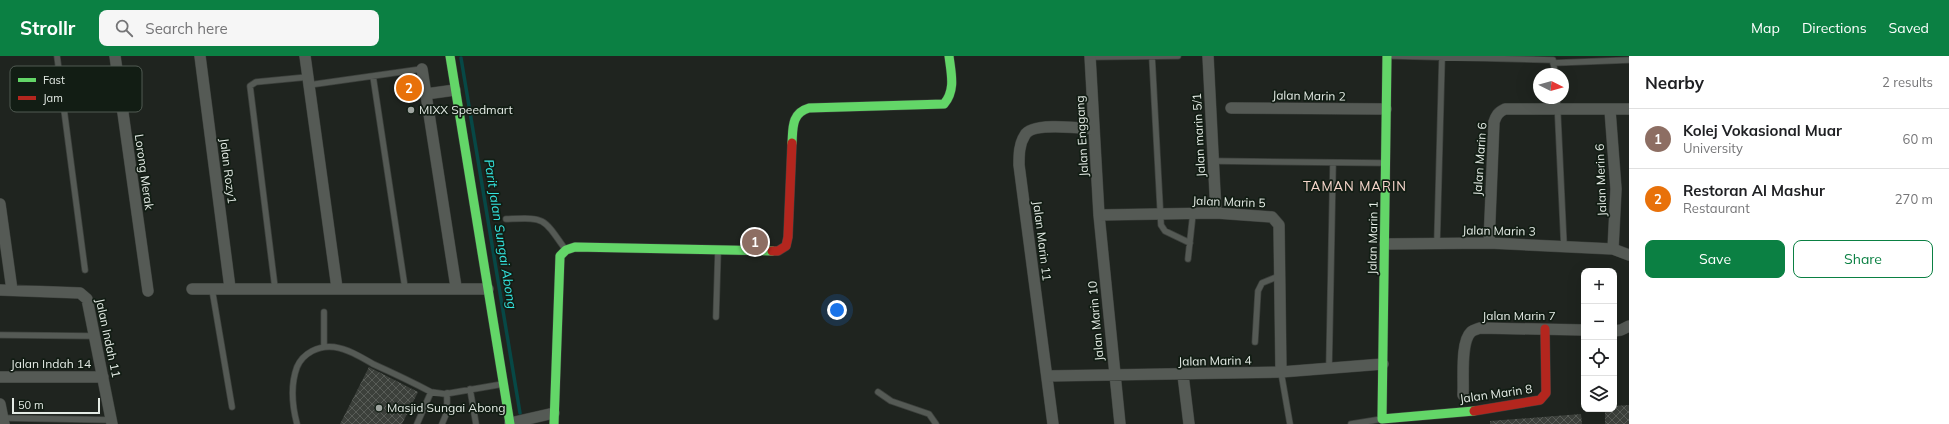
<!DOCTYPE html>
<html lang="en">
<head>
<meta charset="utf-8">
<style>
  :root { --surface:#fff; --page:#f6f6f6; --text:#202124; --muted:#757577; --line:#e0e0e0; --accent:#0b8043 }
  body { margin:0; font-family:Mulish,sans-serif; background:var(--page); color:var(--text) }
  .controls { position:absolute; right:12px; bottom:12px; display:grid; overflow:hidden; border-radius:8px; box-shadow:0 4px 16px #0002 }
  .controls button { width:36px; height:36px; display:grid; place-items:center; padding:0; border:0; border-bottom:1px solid var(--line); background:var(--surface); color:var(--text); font:20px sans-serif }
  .compass { position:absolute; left:1533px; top:12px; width:36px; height:36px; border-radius:50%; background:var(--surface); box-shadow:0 4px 16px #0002; rotate:95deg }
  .scale { position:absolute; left:12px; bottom:10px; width:88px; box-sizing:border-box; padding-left:4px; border:2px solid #e4ebe5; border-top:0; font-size:11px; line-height:14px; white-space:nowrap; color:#e4ebe5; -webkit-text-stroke:3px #121d14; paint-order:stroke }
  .you { position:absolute; left:837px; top:254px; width:14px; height:14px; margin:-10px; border:3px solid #fff; border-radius:50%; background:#1a73e8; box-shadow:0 0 0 6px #1a73e833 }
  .badge { display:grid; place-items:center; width:26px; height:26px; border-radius:50%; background:var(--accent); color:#fff; font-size:13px; font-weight:700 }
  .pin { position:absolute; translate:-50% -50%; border:2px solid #fff; box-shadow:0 1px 4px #0006 }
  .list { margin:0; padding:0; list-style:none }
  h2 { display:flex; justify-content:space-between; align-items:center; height:52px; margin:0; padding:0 16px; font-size:17px }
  h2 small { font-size:13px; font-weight:400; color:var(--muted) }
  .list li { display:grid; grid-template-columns:26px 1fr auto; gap:12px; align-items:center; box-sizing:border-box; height:60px; padding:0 16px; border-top:1px solid var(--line) }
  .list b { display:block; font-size:15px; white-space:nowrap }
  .list p { margin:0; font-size:13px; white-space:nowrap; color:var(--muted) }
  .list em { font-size:13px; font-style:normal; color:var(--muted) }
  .actions { display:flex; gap:8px; padding:12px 16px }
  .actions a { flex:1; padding:9px 0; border:1px solid var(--accent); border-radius:8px; text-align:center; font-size:14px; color:var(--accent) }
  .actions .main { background:var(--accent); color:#fff }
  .icon { flex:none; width:22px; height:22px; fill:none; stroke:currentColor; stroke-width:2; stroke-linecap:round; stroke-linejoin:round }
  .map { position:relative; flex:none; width:1629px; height:368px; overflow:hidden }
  header { display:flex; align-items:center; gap:24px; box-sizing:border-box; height:56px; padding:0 20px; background:var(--accent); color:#fff }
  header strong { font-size:19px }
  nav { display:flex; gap:22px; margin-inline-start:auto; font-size:14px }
  .search { width:280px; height:36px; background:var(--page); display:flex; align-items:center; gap:10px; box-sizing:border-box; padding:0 14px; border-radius:8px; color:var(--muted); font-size:15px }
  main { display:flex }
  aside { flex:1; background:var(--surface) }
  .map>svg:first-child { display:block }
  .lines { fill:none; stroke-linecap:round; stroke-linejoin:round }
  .stream { stroke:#074846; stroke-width:3.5 }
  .building { fill:url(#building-cross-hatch) }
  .lane-casing { stroke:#3d413d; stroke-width:7 }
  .street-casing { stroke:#3d413d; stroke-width:12 }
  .fast-casing { stroke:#3d413d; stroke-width:10 }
  .jam-casing { stroke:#3d413d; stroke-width:10 }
  .lane { stroke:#555a55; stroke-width:5.5 }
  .street { stroke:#555a55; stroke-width:11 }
  .fast { stroke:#63d668; stroke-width:9 }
  .jam { stroke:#b3261e; stroke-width:9 }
  .poi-dot { fill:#9fa5a0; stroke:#121d14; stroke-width:1.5 }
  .labels { text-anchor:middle; stroke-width:3.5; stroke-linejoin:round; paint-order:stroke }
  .street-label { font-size:12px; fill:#e4ebe5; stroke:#121d14 }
  .poi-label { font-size:12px; fill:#e4ebe5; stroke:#121d14; text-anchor:start }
  .neighbourhood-label { font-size:13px; letter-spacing:1px; fill:#f8d7cc; stroke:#121d14 }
  .water-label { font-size:13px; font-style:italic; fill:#34e4df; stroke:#121d14 }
  .key { fill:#121d14; stroke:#515b53; stroke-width:1 }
  .key-label { font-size:11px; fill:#e4ebe5 }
</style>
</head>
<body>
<header>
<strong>Strollr</strong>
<div class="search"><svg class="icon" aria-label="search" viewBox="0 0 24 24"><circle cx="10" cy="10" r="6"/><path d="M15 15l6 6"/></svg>Search here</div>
<nav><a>Map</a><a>Directions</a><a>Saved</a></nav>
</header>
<main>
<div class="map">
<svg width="1629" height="368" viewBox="0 0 1629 368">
  <defs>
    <pattern id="building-cross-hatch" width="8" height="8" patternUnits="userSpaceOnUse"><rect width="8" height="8" fill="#3c403b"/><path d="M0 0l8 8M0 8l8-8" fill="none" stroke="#585c57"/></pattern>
  </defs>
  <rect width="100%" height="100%" fill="#1f241f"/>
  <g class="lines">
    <path class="stream" d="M 461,2 L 520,357"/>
  </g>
  <path class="building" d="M 369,311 L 418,336 L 402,368 L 340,368 Z
    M 1629,349 L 1629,368 L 1605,368 L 1605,353 L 1614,353 L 1614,350 Z
    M 1581,358 L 1582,368 L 1490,368 L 1490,365 Z"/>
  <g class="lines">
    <defs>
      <path id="lane" d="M 57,0 L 85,214
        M 1393,0 L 1553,4
        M 1090,1 L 1178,0
        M 1152,1 L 1161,169 L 1165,175 L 1190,187
        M 1553,4 L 1555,18
        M 1553,7 L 1629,4
        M 373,20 L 405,232
        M 309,29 L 422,13
        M 1557,42 L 1564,191
        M 1213,105 L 1385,107
        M 506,163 C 545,162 542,160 565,193
        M 1437,187 L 1442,1
        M 1188,203 L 1193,157
        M 275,232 L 250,30 L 256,26 L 308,21
        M 212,233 L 232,351
        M 324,256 L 324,291
        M 716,261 L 718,195
        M 0,279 L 94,280
        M 1255,286 L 1258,235 L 1262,227 L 1279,220
        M 1329,312 L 1333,107
        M 1281,316 L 1290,368
        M 470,333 L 476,368
        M 878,336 L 891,345 L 929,358 L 936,368
        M 3,362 L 112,364
        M 297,368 C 292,349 290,330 297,311 C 303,297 319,289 334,291 C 348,293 361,301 373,308 C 393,317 412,326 431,336 L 445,338 L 503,328
        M 417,368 L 431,336
        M 442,368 L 447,356 L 447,337
        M 1351,368 L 1382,363"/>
      <path id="street" d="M 115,0 L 148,235
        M 200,0 L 230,232
        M 305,0 L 337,232
        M 1090,0 L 1099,159 L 1120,368
        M 1208,0 L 1216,157
        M 422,13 L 456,231
        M 426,38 L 455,34
        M 1231,52 L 1386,53
        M 1610,54 L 1616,133 L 1613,193
        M 0,148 L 12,234
        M 1099,159 L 1216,157 L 1272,161 L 1279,169 L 1281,316
        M 1489,187 L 1494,66 C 1496,60 1498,56 1505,53 L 1629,53
        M 1385,188 L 1489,187 L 1613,193 L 1629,199
        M 192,233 L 488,233
        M 0,234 L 80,237 L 87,243 L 112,368
        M 1614,275 L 1621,274 L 1629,270
        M 1183,319 L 1189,368
        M 1047,320 L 1281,316 L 1383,308
        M 0,321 L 103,321
        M 1463,339 C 1464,324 1460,286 1471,276 C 1473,274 1477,273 1480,272 L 1584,274
        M 0,348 L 4,368
        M 510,367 L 554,357
        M 1053,368 L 1019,109 C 1019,99 1019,88 1025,79 C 1032,66 1080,72 1094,73"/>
      <path id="fast" d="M 450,0 L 510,368
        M 1387,0 L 1382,363 L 1474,355
        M 792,87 C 793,73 791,57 809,52 L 944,48 C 956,34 951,17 949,0
        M 554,368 L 560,200 L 566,194 L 575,191 L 772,195"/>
      <path id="jam" d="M 772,195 L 778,195 L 786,190 L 788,181 L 792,87
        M 1474,355 L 1540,344 L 1546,337 L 1545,273"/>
    </defs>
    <use href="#lane" class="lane-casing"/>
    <use href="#street" class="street-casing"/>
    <use href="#fast" class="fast-casing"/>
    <use href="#jam" class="jam-casing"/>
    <use href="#lane" class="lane"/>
    <use href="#street" class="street"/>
    <use href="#fast" class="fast"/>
    <use href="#jam" class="jam"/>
  </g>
  <g class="poi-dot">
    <circle cx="411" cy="54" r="4"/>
    <circle cx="379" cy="352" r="4"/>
  </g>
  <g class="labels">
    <g class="street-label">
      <text transform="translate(1309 40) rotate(1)" y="4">Jalan Marin 2</text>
      <text transform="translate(1199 79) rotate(-93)" y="4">Jalan marin 5/1</text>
      <text transform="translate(1082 80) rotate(-93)" y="4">Jalan Enggang</text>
      <text transform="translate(1480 103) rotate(-86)" y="4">Jalan Marin 6</text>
      <text transform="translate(228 115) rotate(83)" y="4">Jalan Rozy1</text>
      <text transform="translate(144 116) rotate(82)" y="4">Lorong Merak</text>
      <text transform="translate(1601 124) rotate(-92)" y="4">Jalan Merin 6</text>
      <text transform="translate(1229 146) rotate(2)" y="4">Jalan Marin 5</text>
      <text transform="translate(1499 175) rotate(1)" y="4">Jalan Marin 3</text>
      <text transform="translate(1373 182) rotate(-89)" y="4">Jalan Marin 1</text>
      <text transform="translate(1042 185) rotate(83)" y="4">Jalan Marin 11</text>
      <text x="1519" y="264">Jalan Marin 7</text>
      <text transform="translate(1096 265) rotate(-95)" y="4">Jalan Marin 10</text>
      <text transform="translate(108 282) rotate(78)" y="4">Jalan Indah 11</text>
      <text transform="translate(1215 305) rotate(-1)" y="4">Jalan Marin 4</text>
      <text x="51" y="312">Jalan Indah 14</text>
      <text transform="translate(1496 338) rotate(-8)" y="4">Jalan Marin 8</text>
    </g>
    <g class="poi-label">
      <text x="419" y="58">MIXX Speedmart</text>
      <text x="387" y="356">Masjid Sungai Abong</text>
    </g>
    <g class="neighbourhood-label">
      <text x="1355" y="135">TAMAN MARIN</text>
    </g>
    <g class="water-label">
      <text transform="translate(501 178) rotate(81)" y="5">Parit Jalan Sungai Abong</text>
    </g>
  </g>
  <rect x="10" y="10" width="132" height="46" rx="6" class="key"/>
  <rect x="18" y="22" width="18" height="4" fill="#63d668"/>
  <rect x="18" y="40" width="18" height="4" fill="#b3261e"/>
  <g class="key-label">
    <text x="43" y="28">Fast</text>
    <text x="43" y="46">Jam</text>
  </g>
</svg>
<div class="controls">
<button>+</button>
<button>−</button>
<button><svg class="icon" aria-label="locate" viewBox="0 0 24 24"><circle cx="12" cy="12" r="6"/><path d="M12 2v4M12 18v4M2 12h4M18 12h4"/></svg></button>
<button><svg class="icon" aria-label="layers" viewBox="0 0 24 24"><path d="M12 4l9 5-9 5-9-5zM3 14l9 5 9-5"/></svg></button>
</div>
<svg class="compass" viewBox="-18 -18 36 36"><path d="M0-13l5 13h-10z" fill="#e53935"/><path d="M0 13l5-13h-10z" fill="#757577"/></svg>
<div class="scale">50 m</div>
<div class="you"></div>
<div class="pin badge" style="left:755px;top:186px;background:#8d6e63">1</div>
<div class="pin badge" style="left:409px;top:32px;background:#e8710a">2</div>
</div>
<aside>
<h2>Nearby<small>2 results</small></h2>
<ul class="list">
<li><span class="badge" style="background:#8d6e63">1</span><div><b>Kolej Vokasional Muar</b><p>University</p></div><em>60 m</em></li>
<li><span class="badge" style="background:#e8710a">2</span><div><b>Restoran Al Mashur</b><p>Restaurant</p></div><em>270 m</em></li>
</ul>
<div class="actions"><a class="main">Save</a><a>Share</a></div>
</aside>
</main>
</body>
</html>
